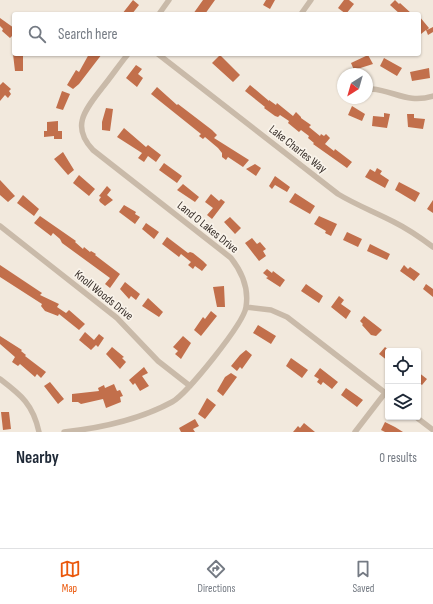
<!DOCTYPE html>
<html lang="en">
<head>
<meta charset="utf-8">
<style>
  :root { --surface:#fff; --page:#f2f2f3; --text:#1f2937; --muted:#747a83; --line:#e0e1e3; --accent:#ea580c }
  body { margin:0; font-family:"Sofia Sans Condensed",sans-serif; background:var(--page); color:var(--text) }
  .controls { position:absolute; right:12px; bottom:12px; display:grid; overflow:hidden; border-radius:4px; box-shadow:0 1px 3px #0004 }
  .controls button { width:36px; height:36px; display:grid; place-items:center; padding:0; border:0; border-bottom:1px solid var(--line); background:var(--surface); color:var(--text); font:20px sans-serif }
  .compass { position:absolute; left:337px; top:68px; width:36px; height:36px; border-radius:50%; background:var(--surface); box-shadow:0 1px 3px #0004; rotate:217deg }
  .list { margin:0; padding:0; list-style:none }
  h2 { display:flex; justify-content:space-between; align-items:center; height:52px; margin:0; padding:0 16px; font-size:17px }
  h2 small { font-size:13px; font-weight:400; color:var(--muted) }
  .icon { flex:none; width:22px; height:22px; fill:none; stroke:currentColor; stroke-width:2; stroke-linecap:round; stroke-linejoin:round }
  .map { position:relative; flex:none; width:433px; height:432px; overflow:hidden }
  .search { position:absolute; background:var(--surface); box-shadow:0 1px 3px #0004; left:12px; right:12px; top:12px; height:44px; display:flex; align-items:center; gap:10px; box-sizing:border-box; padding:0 14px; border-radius:4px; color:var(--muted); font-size:15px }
  .sheet { height:116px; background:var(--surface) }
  nav { display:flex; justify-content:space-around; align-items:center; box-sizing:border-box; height:56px; border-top:1px solid var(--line); background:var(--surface); font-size:11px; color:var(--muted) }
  nav a { display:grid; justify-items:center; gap:2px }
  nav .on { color:var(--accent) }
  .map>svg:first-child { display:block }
  .building { fill:#c26f4b }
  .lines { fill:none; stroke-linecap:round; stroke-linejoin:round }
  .minor { stroke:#c9baa9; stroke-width:5.5 }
  .labels { text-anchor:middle; stroke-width:3.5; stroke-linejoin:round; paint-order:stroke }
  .street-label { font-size:12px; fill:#372e29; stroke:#f9f3ea }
</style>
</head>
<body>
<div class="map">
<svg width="433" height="432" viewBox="0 0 433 432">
  <rect width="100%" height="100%" fill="#f2e9dd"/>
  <path class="building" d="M 133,0 L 139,5 L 132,14 L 122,14 Z
    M 203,0 L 215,0 L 205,14 L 193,14 Z
    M 266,0 L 275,0 L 270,9 L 263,5 Z
    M 344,0 L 349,0 L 354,4 L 346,14 L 338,8 Z
    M 395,0 L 399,4 L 400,3 L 412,14 L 400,14 L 390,5 Z
    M 419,16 L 429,28 L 427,30 L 433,27 L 433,32 L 428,35 L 426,30 L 421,34 L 419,31 Z
    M 0,18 L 14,28 L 14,34 L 10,38 L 2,31 L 3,29 L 0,26 Z
    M 13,54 L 23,54 L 23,71 L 15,71 Z
    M 89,54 L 102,54 L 79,84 L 73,89 L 67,85 L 76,70 L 79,72 Z
    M 220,55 L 240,75 L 233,82 L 212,63 Z
    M 368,55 L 373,64 L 354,70 L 351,63 Z
    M 384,58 L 402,68 L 397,76 L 380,66 Z
    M 136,65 L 142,69 L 138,74 L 143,78 L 137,87 L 126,78 Z
    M 429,68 L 430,78 L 412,81 L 410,72 Z
    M 3,82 L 11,89 L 9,91 L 11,94 L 8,98 L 5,95 L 0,101 L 0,85 Z
    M 250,85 L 269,101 L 269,100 L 276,105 L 277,103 L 293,116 L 296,112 L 301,117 L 301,118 L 311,125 L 309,127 L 320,136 L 321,134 L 324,136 L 326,134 L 330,138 L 325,144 L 334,151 L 335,149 L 352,162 L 347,168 L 313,144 L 314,143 L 308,138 L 309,136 L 301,130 L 299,132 L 288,123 L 289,121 L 280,115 L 278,117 L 275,116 L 264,108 L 265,107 L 245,91 Z
    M 157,87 L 177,105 L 178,104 L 212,130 L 217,135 L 214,138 L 249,160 L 243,167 L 228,157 L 226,160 L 222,157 L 222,153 L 218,148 L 205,137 L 203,139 L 199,136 L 201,134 L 151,94 Z
    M 62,91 L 70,94 L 63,110 L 56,108 Z
    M 352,106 L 365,114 L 362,121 L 348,115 Z
    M 106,108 L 113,109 L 110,131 L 102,130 L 102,122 Z
    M 384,113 L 390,114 L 387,128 L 372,126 L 373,116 L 384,117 Z
    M 407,114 L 414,114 L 414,118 L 425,119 L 423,129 L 408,127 Z
    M 58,121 L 58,131 L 62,131 L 62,139 L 54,139 L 54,136 L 44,137 L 44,131 L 47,131 L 47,122 Z
    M 124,128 L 146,147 L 148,145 L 161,155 L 156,162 L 148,156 L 144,162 L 138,158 L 142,153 L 117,137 Z
    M 63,152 L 74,170 L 68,175 L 54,159 Z
    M 164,163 L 182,176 L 177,183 L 159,170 Z
    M 255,164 L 261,168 L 256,176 L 246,169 Z
    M 377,168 L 382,171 L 380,174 L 389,180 L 385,188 L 365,177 L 370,169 L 375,172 Z
    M 79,175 L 95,189 L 89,196 L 73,183 Z
    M 275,176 L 290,187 L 287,192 L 275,185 L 272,189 L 269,186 Z
    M 0,180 L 15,196 L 8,202 L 0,195 Z
    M 399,182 L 420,193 L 415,202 L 395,190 Z
    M 183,184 L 199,197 L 195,202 L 177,190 Z
    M 107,186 L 111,190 L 107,195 L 113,200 L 105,206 L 100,202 L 99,200 L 101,197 L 99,196 Z
    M 295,193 L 315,206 L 310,214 L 289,202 Z
    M 211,194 L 219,201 L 221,199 L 225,202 L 212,219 L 207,215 L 213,208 L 205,202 Z
    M 23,195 L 39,209 L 34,216 L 17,203 Z
    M 433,200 L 433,213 L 427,209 Z
    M 124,205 L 136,212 L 135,214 L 140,217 L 135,224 L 119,212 Z
    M 40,216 L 76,241 L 75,242 L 83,249 L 84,247 L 90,252 L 91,251 L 96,254 L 95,255 L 120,274 L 110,288 L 105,284 L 110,278 L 62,243 L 60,239 L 53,233 L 51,236 L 34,223 Z
    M 319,216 L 337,224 L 331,236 L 325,233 L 326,231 L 314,224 Z
    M 230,217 L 241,228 L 235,234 L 224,222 Z
    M 146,223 L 159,232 L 154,239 L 142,229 Z
    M 347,232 L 362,239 L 358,247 L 343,240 Z
    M 167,237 L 188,253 L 190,252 L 193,253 L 203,261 L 207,265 L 202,271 L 195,266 L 193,269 L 188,265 L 191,262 L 181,254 L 179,257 L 162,244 Z
    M 252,238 L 257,244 L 260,242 L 266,249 L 263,251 L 266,256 L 259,261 L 245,243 Z
    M 370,244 L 390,254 L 387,260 L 367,251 Z
    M 0,265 L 42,293 L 40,295 L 59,304 L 57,307 L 66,313 L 69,310 L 85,324 L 79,330 L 59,314 L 58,316 L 45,311 L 41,306 L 42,304 L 0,277 Z
    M 404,265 L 408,269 L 410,267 L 420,274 L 414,281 L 400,271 Z
    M 267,269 L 272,273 L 273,271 L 285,280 L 280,287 L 266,278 L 268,277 L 263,273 Z
    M 125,282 L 140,294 L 136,300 L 131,296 L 129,299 L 120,289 Z
    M 306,284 L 323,296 L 319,303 L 301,291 Z
    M 426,284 L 433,289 L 433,297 L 423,289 Z
    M 224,286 L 225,307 L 217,307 L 213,287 Z
    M 339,296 L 344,300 L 341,304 L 351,311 L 346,319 L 331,307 Z
    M 148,298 L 163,312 L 159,317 L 142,306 Z
    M 211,311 L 217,316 L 201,336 L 194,330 L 203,317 L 205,319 Z
    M 364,316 L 382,330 L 376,336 L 371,335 L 362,325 L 363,324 L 360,321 Z
    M 258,325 L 276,336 L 271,344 L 253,333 Z
    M 85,332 L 94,340 L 99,334 L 104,338 L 98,347 L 96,345 L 91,350 L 79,340 Z
    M 0,336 L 22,350 L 21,351 L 26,355 L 25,356 L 46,372 L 41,378 L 37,374 L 35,377 L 20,364 L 18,366 L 12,362 L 15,357 L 0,344 Z
    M 183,336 L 191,343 L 181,359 L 175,354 L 178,351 L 173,347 Z
    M 112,347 L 124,357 L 122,358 L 126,362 L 120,369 L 106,354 Z
    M 385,347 L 390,351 L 388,351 L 388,361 L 379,354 Z
    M 246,350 L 252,355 L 242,369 L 240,367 L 237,371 L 231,366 L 240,355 Z
    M 291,358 L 308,370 L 302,378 L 286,366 Z
    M 144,367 L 148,373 L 142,376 L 149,386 L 140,391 L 135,383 L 133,385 L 129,380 Z
    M 320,368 L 338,382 L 332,389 L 323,382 L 321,385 L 317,382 L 319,379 L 314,376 Z
    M 418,372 L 427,379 L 422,385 L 418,382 Z
    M 231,373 L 237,377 L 223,396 L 217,391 L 225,377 Z
    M 50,382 L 64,399 L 58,404 L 44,386 Z
    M 114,384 L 117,391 L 120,390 L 123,396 L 120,397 L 121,402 L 106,408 L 103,399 L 81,404 L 78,402 L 72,402 L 72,394 L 99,391 L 98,388 L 104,385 L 105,388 Z
    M 346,388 L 363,400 L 357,407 L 341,395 Z
    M 207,398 L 216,405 L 205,419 L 198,414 Z
    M 1,412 L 9,412 L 11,429 L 3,430 Z
    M 195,419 L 199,426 L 193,429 L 195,432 L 181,432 L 179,428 Z
    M 385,422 L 395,427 L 403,432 L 385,432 L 381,430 Z
    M 304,423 L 315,432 L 293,432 L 298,426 L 300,428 Z"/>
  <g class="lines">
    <path class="minor" d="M 159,14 L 169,0
      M 301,14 L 311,0
      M 158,54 L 338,194 C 356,205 375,212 394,222 C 408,229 421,238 433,247
      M 372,89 C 395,91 408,104 433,96
      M 0,226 L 117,318 L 158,361 L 190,386
      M 246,307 L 271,310 L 287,317 L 388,395
      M 0,379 C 21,395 33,404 39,432
      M 416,417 L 433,430
      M 64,432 C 101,428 139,420 172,402 C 187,394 244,323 246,307 C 249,289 242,272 231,258 L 93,150 C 70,126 86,109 102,88 C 111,77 119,65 128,54
      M 355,432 L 385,393"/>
  </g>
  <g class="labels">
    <g class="street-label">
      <text transform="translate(298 149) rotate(38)" y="4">Lake Charles Way</text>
      <text transform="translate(208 227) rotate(39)" y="4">Land O Lakes Drive</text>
      <text transform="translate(104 295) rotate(39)" y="4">Knoll Woods Drive</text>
    </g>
  </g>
</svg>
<div class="controls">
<button><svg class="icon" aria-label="locate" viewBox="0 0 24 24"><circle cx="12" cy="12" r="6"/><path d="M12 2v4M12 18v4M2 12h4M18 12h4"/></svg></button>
<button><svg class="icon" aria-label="layers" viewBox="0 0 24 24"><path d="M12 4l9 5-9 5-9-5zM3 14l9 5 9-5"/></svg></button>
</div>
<svg class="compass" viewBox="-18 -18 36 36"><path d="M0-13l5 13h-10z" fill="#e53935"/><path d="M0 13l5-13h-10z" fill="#747a83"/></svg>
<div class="search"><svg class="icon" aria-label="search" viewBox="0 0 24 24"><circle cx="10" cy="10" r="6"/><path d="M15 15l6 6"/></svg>Search here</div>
</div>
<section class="sheet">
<h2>Nearby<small>0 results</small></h2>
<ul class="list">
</ul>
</section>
<nav>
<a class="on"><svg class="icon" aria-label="map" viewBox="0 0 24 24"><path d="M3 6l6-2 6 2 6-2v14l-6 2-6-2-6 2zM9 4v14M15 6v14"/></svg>Map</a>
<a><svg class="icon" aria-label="directions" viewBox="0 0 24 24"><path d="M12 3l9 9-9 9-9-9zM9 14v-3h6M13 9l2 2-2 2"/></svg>Directions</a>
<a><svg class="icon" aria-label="saved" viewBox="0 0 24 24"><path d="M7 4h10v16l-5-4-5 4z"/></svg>Saved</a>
</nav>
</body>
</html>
